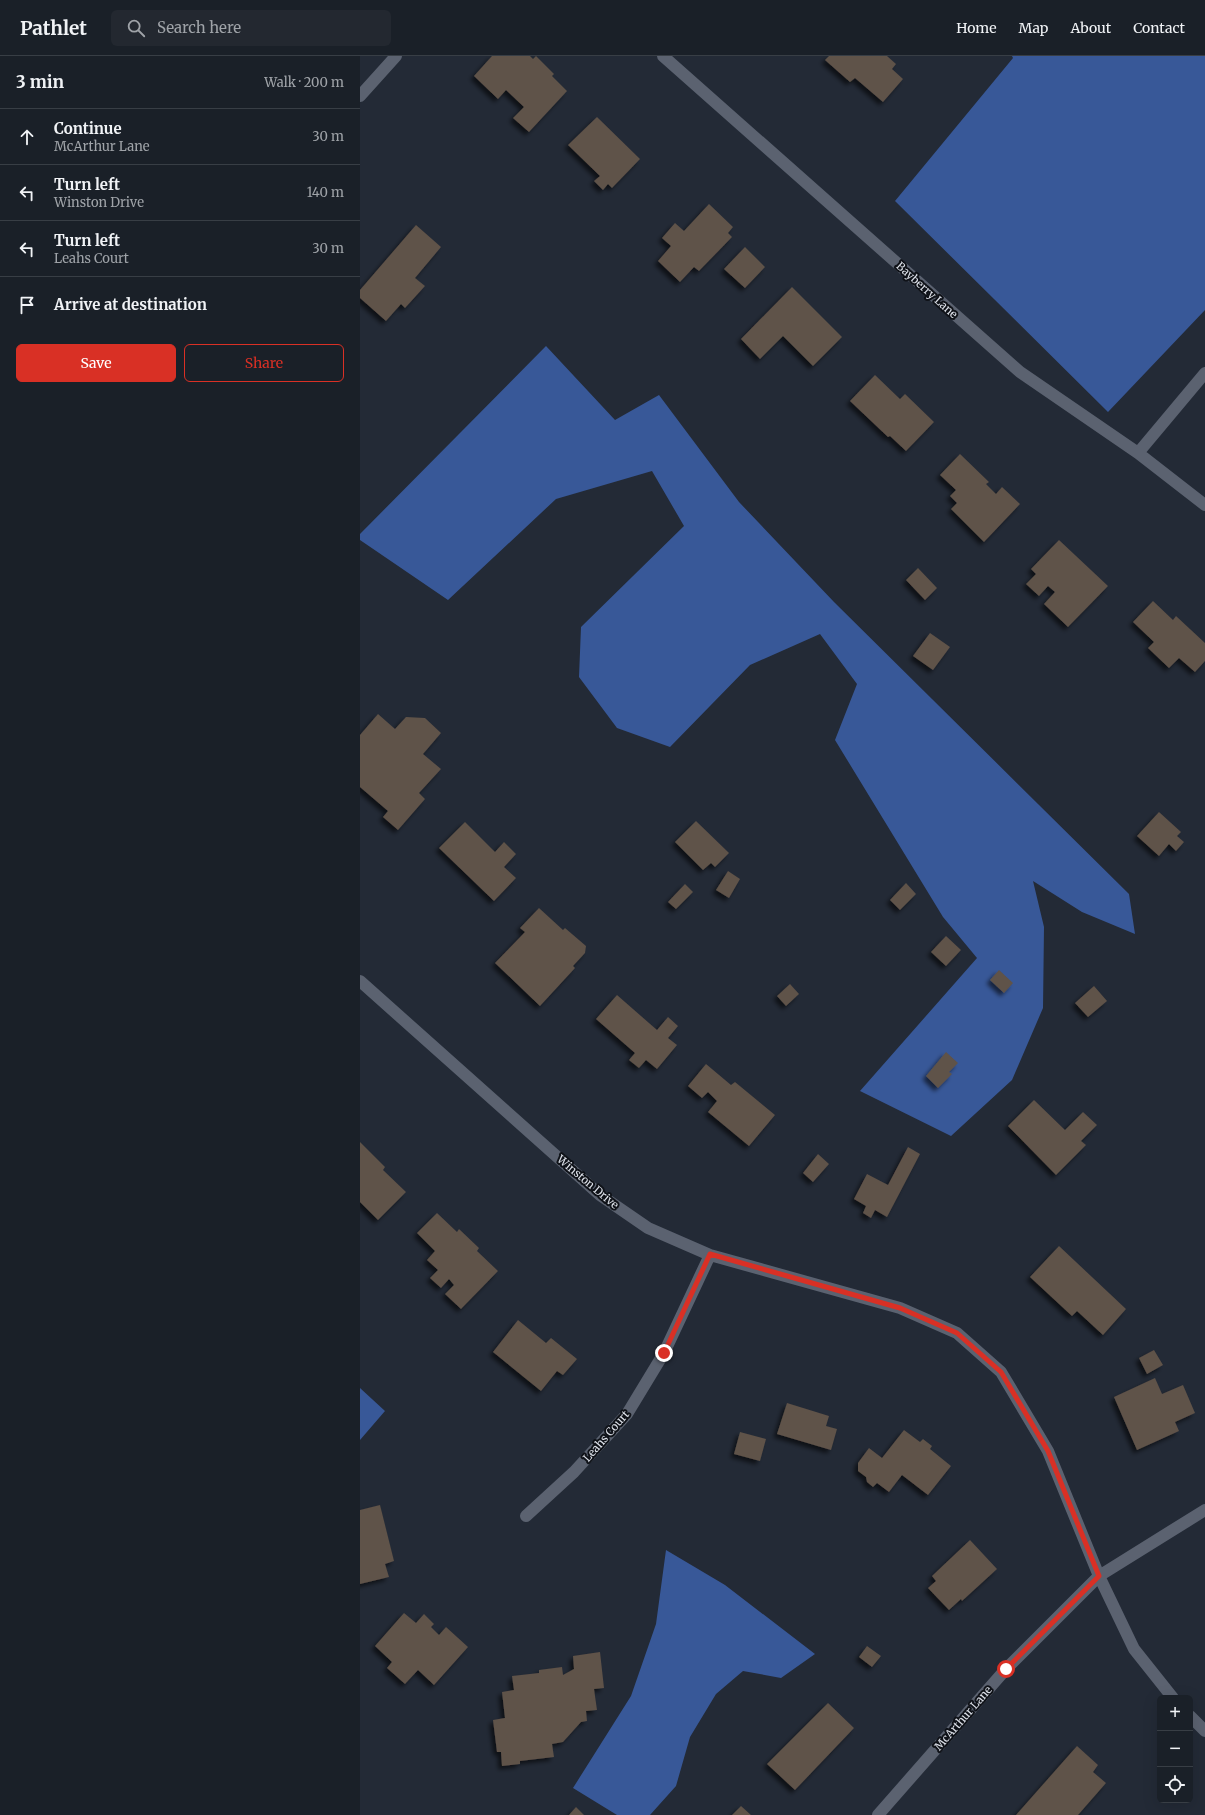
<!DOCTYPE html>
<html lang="en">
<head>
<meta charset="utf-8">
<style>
  :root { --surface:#1a2028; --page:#232830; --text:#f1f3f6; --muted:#9fa3a8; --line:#383e45; --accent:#d93025 }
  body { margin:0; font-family:Merriweather,serif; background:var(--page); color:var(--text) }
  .controls { position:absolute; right:12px; bottom:12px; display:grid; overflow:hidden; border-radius:6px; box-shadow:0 4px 16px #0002 }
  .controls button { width:36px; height:36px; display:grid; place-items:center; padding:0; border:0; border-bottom:1px solid var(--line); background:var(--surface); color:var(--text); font:20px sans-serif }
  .stop { position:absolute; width:12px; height:12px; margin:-9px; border:3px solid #d93025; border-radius:50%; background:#fff }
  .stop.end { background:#d93025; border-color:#fff; box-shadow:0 1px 4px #0008 }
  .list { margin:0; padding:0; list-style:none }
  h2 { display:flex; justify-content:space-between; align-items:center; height:52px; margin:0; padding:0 16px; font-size:17px }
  h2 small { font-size:13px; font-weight:400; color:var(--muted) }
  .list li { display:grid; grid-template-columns:26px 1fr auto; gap:12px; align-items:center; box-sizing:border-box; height:56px; padding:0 16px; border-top:1px solid var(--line) }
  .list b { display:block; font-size:15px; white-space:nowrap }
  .list p { margin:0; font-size:13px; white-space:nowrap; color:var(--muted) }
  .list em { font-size:13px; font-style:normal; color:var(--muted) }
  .actions { display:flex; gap:8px; padding:12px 16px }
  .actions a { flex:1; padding:9px 0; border:1px solid var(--accent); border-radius:6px; text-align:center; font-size:14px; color:var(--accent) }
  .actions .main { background:var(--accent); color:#fff }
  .icon { flex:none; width:22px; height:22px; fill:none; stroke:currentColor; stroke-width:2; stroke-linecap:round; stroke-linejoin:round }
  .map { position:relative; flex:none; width:845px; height:1759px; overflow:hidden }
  header { display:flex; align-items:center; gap:24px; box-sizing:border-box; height:56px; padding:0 20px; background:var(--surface); border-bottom:1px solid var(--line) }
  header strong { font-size:19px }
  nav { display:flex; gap:22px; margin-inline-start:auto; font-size:14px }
  .search { width:280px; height:36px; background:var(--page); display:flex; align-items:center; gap:10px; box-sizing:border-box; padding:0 14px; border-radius:6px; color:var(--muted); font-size:15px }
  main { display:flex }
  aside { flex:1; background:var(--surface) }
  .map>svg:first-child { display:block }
  .forest { fill:#385898 }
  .building { fill:#5f5248; filter:url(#shadow) }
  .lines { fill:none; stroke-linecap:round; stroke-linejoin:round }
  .minor { stroke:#5b6270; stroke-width:12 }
  .route { stroke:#d93025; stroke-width:5 }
  .labels { text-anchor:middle; stroke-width:4; stroke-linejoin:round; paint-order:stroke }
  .street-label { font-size:11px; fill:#dee2ea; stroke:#0f1218 }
</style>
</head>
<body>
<header>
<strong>Pathlet</strong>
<div class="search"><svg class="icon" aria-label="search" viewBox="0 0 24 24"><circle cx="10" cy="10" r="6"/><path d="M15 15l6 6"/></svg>Search here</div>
<nav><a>Home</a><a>Map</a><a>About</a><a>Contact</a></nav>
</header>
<main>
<aside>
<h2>3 min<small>Walk · 200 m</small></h2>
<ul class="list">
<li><svg class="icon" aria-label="ahead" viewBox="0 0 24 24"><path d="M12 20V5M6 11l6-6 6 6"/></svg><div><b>Continue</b><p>McArthur Lane</p></div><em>30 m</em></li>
<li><svg class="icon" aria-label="left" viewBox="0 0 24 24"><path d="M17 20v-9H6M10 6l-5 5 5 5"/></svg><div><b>Turn left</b><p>Winston Drive</p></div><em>140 m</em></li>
<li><svg class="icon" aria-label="left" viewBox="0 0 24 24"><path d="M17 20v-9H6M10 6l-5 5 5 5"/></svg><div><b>Turn left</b><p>Leahs Court</p></div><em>30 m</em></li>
<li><svg class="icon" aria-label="arrive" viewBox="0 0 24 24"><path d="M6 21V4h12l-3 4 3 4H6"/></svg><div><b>Arrive at destination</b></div></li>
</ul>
<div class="actions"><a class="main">Save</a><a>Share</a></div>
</aside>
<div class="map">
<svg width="845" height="1759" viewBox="0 0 845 1759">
  <defs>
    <filter id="shadow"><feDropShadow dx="-3.5" dy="3.5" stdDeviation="2" flood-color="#0009"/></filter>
  </defs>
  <rect width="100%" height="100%" fill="#232a36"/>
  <path class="forest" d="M 652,0 L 845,0 L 845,254 L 748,356 L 535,145 L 653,2 Z
    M 186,290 L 255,364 L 299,339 L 379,446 L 474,546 L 769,838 L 775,878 L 722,856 L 673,825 L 684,871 L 683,952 L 652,1024 L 591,1080 L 500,1035 L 617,902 L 583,861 L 475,684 L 497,628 L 460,578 L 390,609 L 310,691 L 257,672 L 219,621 L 221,571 L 324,470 L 292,415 L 196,443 L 88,544 L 0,484 L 0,478 Z
    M 0,1332 L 25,1355 L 0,1384 Z
    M 306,1494 L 365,1529 L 455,1598 L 421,1622 L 383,1615 L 356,1638 L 330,1681 L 316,1730 L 290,1759 L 257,1759 L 213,1732 L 271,1640 L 296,1568 Z"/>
  <path class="building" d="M 132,0 L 170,0 L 173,3 L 176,0 L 194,18 L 192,20 L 207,35 L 169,76 L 153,62 L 164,51 L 146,34 L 138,43 L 114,20 Z
    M 469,0 L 527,0 L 536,8 L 532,13 L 543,23 L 523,46 L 495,22 L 490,26 L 465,4 Z
    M 237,61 L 280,103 L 252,132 L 248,128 L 243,134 L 234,125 L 240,120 L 208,89 Z
    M 349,148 L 373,171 L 368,177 L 372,181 L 339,215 L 334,211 L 320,226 L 298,205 L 311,190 L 302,182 L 315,167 L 324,175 Z
    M 56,169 L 81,191 L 55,222 L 65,230 L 45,252 L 41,248 L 26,265 L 0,242 L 0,234 Z
    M 385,191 L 405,211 L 385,232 L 364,213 Z
    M 432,231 L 482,281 L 453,310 L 423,280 L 400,303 L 381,283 Z
    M 515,319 L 540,343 L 545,338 L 574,366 L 546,395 L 530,380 L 528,381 L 490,345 Z
    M 600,398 L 629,426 L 626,428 L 636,438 L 642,431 L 660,448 L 624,486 L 591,453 L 597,447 L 590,440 L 596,434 L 580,419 Z
    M 699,484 L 748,530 L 708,571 L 684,548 L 695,536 L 688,530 L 679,540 L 666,528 L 676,518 L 671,513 Z
    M 558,512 L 577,532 L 565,544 L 546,524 Z
    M 793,545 L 813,564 L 816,560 L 845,587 L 845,605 L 835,616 L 819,602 L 809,612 L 788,592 L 794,586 L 773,566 Z
    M 570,577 L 590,591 L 573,614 L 553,600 Z
    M 18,658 L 35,673 L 46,661 L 65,662 L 81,677 L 63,698 L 81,713 L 59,737 L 65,743 L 38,774 L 23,761 L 28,755 L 0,731 L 0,679 Z
    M 799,756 L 821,776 L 817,780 L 824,786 L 816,795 L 809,788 L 799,800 L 777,780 Z
    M 336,765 L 369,797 L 355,811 L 351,807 L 343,814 L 315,786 Z
    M 105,766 L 135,796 L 144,786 L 156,798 L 144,811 L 156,822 L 134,845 L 79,792 Z
    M 368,815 L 380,823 L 369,842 L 356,834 Z
    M 546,827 L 556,838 L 540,854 L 530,844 Z
    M 325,828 L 333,836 L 316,853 L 308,846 Z
    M 179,852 L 203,874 L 205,872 L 226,890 L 225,897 L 213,910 L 215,912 L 180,950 L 135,907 L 165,876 L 160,872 Z
    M 586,880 L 601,894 L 586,910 L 571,896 Z
    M 639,914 L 653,927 L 644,937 L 630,924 Z
    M 430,928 L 439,938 L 426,950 L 417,940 Z
    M 734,930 L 747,945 L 728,961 L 715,947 Z
    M 257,939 L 297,974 L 308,961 L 318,970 L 308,982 L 317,989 L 297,1013 L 286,1004 L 279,1012 L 269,1004 L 275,997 L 236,963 Z
    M 586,996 L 598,1007 L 589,1016 L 592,1018 L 578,1032 L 566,1020 Z
    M 346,1008 L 371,1029 L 375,1026 L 415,1059 L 389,1090 L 348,1056 L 357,1045 L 348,1036 L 342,1042 L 328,1030 Z
    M 674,1044 L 705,1074 L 723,1056 L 737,1069 L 721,1085 L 726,1089 L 696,1119 L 648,1070 Z
    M 0,1086 L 25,1111 L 23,1114 L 46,1136 L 18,1164 L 0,1146 Z
    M 548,1091 L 560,1098 L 527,1161 L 515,1154 L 511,1162 L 503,1157 L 506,1150 L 494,1143 L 507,1118 L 528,1129 Z
    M 458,1098 L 469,1108 L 453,1126 L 443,1117 Z
    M 77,1157 L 97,1176 L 99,1173 L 119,1192 L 117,1195 L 138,1215 L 101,1253 L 85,1238 L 94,1229 L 89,1223 L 81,1232 L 70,1222 L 78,1214 L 67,1204 L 75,1195 L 57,1177 Z
    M 699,1190 L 766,1253 L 743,1279 L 717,1255 L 712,1260 L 670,1221 Z
    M 158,1264 L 186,1287 L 191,1282 L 217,1303 L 203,1319 L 197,1315 L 181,1335 L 133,1296 Z
    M 794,1294 L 803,1309 L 787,1318 L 779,1302 Z
    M 795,1322 L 802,1338 L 823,1329 L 835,1357 L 815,1366 L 819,1375 L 777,1394 L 754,1341 Z
    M 427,1347 L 469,1360 L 466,1370 L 477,1373 L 471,1394 L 417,1378 Z
    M 544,1374 L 560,1386 L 563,1383 L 572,1390 L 570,1393 L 591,1410 L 568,1439 L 542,1419 L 529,1436 L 517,1427 L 513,1431 L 507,1426 L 506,1421 L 498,1415 L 498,1407 L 509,1392 L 522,1402 Z
    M 380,1376 L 406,1383 L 400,1405 L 374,1398 Z
    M 20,1449 L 34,1505 L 25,1508 L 29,1521 L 0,1528 L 0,1454 Z
    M 610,1484 L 637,1513 L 602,1545 L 601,1543 L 589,1554 L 568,1532 L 576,1525 L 572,1520 Z
    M 44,1557 L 56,1567 L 64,1558 L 74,1568 L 71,1571 L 79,1579 L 86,1571 L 108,1591 L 74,1629 L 58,1614 L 45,1628 L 27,1612 L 32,1606 L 15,1590 Z
    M 507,1590 L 521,1600 L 512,1611 L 499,1601 Z
    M 240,1596 L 244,1632 L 234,1633 L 237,1654 L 226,1655 L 227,1665 L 221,1666 L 203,1686 L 192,1688 L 194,1701 L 160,1705 L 160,1708 L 142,1710 L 141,1696 L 137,1696 L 133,1664 L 145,1662 L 142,1636 L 154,1634 L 152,1620 L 179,1617 L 179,1614 L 202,1611 L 203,1619 L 214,1613 L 213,1600 Z
    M 468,1647 L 494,1672 L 435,1734 L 407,1708 Z
    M 717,1690 L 738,1709 L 733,1716 L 746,1727 L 718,1759 L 656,1759 Z
    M 381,1750 L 391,1759 L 372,1759 Z
    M 216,1751 L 224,1759 L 209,1759 Z"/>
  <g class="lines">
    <path class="minor" d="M 303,0 L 660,316 L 778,397 L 845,449
      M 0,40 L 36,0
      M 778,397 L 845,317
      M 0,925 L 240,1139 L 288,1172 L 350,1199 L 540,1252 L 597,1277 L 641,1316 L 688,1395 L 739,1520 L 774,1593 L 813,1642
      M 166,1460 L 214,1416 L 267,1358 L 304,1297 L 350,1199
      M 830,1660 L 845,1675
      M 518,1759 L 646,1613 L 739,1520 L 845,1454"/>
  </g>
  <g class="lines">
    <path class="route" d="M 304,1297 L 350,1198 L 540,1252 L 597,1277 L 641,1316 L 688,1395 L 739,1520 L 646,1613"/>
  </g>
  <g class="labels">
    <g class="street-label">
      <text transform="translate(567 234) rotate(42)" y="4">Bayberry Lane</text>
      <text transform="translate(228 1126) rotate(40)" y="4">Winston Drive</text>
      <text transform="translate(246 1380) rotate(-49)" y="4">Leahs Court</text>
      <text transform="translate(603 1662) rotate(-49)" y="4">McArthur Lane</text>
    </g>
  </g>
</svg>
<div class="controls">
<button>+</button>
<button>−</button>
<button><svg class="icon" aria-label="locate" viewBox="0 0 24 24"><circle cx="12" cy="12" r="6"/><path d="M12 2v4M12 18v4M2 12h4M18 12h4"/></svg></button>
</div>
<div class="stop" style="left:646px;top:1613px"></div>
<div class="stop end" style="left:304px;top:1297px"></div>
</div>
</main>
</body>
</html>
